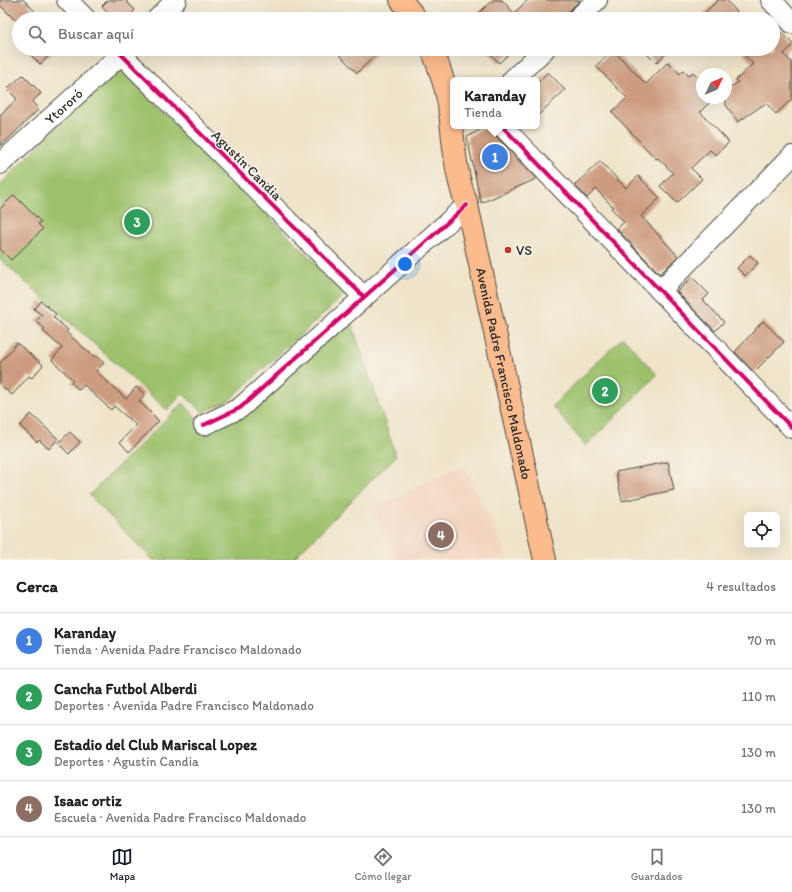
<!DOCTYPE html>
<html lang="es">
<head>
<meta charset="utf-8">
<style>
  :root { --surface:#fff; --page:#f2f2f2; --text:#202124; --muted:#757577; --line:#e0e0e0; --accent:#111827 }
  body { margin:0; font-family:Itim,sans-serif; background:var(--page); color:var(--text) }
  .controls { position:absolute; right:12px; bottom:12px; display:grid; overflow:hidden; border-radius:6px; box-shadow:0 4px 16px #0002 }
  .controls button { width:36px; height:36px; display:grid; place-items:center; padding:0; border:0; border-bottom:1px solid var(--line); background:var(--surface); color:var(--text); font:20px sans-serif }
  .compass { position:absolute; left:696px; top:68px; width:36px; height:36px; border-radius:50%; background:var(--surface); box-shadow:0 4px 16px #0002; rotate:46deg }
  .you { position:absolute; left:405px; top:264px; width:14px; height:14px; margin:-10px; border:3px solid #fff; border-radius:50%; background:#1a73e8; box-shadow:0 0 0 6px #1a73e833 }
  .badge { display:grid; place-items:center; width:26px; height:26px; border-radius:50%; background:var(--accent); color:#fff; font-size:13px; font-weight:700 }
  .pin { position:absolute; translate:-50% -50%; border:2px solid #fff; box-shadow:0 1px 4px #0006 }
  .popup { position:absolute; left:450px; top:77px; width:90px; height:52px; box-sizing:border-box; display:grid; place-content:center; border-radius:6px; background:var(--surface); filter:drop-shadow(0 1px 3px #0005); font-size:13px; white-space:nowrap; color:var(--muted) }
  .popup b { font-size:15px; color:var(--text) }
  .popup::after { content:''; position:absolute; left:50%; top:100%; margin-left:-8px; border:8px solid transparent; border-top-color:var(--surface) }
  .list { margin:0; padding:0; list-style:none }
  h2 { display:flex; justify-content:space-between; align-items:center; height:52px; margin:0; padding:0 16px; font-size:17px }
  h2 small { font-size:13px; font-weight:400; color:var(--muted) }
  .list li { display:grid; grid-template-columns:26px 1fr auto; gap:12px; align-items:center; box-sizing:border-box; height:56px; padding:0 16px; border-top:1px solid var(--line) }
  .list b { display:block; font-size:15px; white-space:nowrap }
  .list p { margin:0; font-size:13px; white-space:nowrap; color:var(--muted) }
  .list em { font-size:13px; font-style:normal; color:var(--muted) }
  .icon { flex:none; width:22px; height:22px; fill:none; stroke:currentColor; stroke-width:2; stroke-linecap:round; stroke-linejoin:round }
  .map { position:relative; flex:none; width:792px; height:560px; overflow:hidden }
  .search { position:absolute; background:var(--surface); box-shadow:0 4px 16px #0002; left:12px; right:12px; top:12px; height:44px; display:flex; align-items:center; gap:10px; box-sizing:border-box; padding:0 14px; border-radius:22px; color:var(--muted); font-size:15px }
  .sheet { height:276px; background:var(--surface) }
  nav { display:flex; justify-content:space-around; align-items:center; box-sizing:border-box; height:56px; border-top:1px solid var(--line); background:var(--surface); font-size:11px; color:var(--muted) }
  nav a { display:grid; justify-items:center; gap:2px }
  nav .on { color:var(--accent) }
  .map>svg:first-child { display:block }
  .built { fill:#f3d4bf }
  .green { fill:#9cc16b; stroke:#64764b }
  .building { fill:#cd9c7f }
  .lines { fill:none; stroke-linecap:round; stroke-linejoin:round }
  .minor-casing { stroke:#484743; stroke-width:22 }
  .major-casing { stroke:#484743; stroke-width:24 }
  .minor { stroke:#fff; stroke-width:20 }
  .major { stroke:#fbbb8d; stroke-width:22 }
  .cycleway-casing { stroke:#f7f3e8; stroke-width:6 }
  .cycleway { stroke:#d6006c; stroke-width:4 }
  .poi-dot { fill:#c8321e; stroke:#f7f3e8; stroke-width:1.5 }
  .labels { text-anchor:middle; stroke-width:3; stroke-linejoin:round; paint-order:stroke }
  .street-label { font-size:14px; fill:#2b2b2b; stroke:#f7f3e8 }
  .poi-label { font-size:14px; fill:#2b2b2b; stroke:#f7f3e8; text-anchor:start }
</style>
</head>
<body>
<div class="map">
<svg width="792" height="560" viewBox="0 0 792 560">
  <rect width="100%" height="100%" fill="#f7f3e8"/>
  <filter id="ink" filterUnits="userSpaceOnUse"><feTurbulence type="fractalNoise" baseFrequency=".025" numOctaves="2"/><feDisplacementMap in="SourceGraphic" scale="8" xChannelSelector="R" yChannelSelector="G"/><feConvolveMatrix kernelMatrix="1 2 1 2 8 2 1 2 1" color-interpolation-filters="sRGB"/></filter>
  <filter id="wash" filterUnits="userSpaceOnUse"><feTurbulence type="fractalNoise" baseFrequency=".012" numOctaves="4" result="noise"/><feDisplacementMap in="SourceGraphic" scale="16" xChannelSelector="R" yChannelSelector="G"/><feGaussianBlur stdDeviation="0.9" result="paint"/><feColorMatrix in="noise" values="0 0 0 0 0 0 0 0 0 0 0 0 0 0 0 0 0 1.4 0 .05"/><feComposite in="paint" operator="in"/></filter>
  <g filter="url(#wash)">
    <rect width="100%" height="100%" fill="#efe4c9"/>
    <path class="built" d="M 464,464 L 509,560 L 397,560 L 372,509 Z"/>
    <path class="green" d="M 122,70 L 346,293 L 227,402 L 203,412 L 183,394 L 167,410 L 0,259 L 0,185 L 105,77 Z
      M 349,315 L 396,456 L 292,560 L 153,560 L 89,495 L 183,403 L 206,428 Z
      M 623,337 L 657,375 L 586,446 L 552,406 Z"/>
    <g id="blocks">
      <path class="building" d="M 0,0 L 24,0 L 42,19 L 14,19 L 0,5 Z
        M 108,0 L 125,0 L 135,10 L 126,19 L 114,19 L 102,6 Z
        M 493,0 L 502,0 L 514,13 L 528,0 L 580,0 L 569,11 L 566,19 L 472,19 Z
        M 718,0 L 726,0 L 737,12 L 729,19 L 698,19 Z
        M 773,25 L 792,43 L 792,46 L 784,54 L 792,63 L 792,99 L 776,114 L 766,103 L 738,122 L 726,105 L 726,91 L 738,82 L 736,80 L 753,64 L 739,49 L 773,49 Z
        M 36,49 L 56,49 L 40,64 L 30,54 Z
        M 334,49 L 382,49 L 357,73 Z
        M 486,49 L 514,49 L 499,63 Z
        M 642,49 L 671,49 L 656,63 Z
        M 613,50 L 646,84 L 668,62 L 680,74 L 683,70 L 689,76 L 693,72 L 702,81 L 702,98 L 714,98 L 700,112 L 729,142 L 716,155 L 710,150 L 691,168 L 702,179 L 677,203 L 660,186 L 673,173 L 658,158 L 656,159 L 612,112 L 627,98 L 596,66 Z
        M 548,72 L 565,90 L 537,116 L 537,83 Z
        M 23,75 L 41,93 L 32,102 L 39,109 L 0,147 L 0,115 L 17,99 L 7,89 Z
        M 487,126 L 491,128 L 494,134 L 536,179 L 481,203 L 467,137 Z
        M 600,161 L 626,188 L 638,176 L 660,198 L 641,216 L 678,256 L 660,274 L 617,229 L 624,222 L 611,208 L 613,207 L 596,189 L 587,198 L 575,185 Z
        M 14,195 L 41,222 L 38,224 L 43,229 L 11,260 L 0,249 L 0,209 Z
        M 750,255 L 758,263 L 745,276 L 737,268 Z
        M 692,277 L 709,294 L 703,300 L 724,322 L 715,331 L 677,292 Z
        M 41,301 L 56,314 L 53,317 L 68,330 L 66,332 L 94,357 L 95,355 L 104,363 L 96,371 L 126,399 L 136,387 L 145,394 L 139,401 L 159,421 L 129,452 L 120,442 L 136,425 L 114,406 L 111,410 L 84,385 L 79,390 L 71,382 L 73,380 L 52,360 L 62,348 L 43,331 L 45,329 L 36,321 L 42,315 L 34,309 Z
        M 763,321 L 784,342 L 754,372 L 735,352 Z
        M 17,343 L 43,365 L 32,378 L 29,376 L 12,395 L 0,385 L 0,363 Z
        M 31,414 L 58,439 L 49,449 L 39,440 L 37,442 L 20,426 Z
        M 70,432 L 80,442 L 69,454 L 58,443 Z
        M 668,462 L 674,490 L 622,501 L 616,472 Z"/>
    </g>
  </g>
  <g filter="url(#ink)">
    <use href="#blocks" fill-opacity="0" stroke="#484743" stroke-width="1"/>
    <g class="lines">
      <defs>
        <g id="minor">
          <path d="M 67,0 L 86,19"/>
          <path d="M 771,0 L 792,23"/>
          <path d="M 157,19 L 176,0"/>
          <path d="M 577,19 L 597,0"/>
          <path d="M 116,49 L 363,296"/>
          <path d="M 512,80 L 545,49"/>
          <path d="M 502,126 L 792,428"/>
          <path id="s1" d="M 0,164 L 127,49"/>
          <path d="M 660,291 L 792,156"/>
          <path d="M 204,425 L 240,408 L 467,205"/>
        </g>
        <g id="major">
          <path d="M 401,0 L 416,19"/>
          <path id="s2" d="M 432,49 C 439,67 446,86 449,105 C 454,139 454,173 467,205 L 545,560"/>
        </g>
      </defs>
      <use href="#minor" class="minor-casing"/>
      <use href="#major" class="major-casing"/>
      <use href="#minor" class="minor"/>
      <use href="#major" class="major"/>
      <defs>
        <path id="cycleway" d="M 116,49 L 363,296
          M 502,126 L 792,428
          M 204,425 L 240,408 L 467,205"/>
      </defs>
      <use href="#cycleway" class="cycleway-casing"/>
      <use href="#cycleway" class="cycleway"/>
    </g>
  </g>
  <circle class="poi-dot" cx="508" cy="250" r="4"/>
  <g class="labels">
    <g class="street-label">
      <text dy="5" stroke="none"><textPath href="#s1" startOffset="86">Ytororó</textPath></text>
      <text transform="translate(247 165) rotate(45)" y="5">Agustín Candia</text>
      <text dy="5" stroke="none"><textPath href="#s2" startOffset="333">Avenida Padre Francisco Maldonado</textPath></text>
    </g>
    <g class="poi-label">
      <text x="516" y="255">VS</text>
    </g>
  </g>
</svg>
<div class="controls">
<button><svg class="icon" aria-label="locate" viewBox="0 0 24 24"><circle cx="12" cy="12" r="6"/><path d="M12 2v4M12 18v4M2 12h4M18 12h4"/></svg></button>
</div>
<svg class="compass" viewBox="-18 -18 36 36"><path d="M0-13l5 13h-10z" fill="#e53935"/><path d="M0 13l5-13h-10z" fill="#757577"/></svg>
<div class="you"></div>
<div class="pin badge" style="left:495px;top:157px;background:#3f7fe0">1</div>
<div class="popup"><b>Karanday</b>Tienda</div>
<div class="pin badge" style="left:605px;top:391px;background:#2e9e5b">2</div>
<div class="pin badge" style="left:137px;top:222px;background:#2e9e5b">3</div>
<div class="pin badge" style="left:441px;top:535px;background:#8d6e63">4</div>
<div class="search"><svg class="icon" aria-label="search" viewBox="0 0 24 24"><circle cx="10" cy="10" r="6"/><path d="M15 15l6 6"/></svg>Buscar aquí</div>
</div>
<section class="sheet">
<h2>Cerca<small>4 resultados</small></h2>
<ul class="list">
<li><span class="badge" style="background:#3f7fe0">1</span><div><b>Karanday</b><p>Tienda · Avenida Padre Francisco Maldonado</p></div><em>70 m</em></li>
<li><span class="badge" style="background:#2e9e5b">2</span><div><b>Cancha Futbol Alberdi</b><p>Deportes · Avenida Padre Francisco Maldonado</p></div><em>110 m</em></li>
<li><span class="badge" style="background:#2e9e5b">3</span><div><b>Estadio del Club Mariscal Lopez</b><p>Deportes · Agustín Candia</p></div><em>130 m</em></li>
<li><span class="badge" style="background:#8d6e63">4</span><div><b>Isaac ortiz</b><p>Escuela · Avenida Padre Francisco Maldonado</p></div><em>130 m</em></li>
</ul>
</section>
<nav>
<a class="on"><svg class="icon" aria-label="map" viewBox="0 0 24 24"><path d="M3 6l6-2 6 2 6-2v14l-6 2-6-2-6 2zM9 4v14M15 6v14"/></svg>Mapa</a>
<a><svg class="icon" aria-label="directions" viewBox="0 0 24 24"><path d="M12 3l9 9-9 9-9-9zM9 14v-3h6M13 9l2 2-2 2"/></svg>Cómo llegar</a>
<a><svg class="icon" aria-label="saved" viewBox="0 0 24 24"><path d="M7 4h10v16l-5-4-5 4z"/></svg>Guardados</a>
</nav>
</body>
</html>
